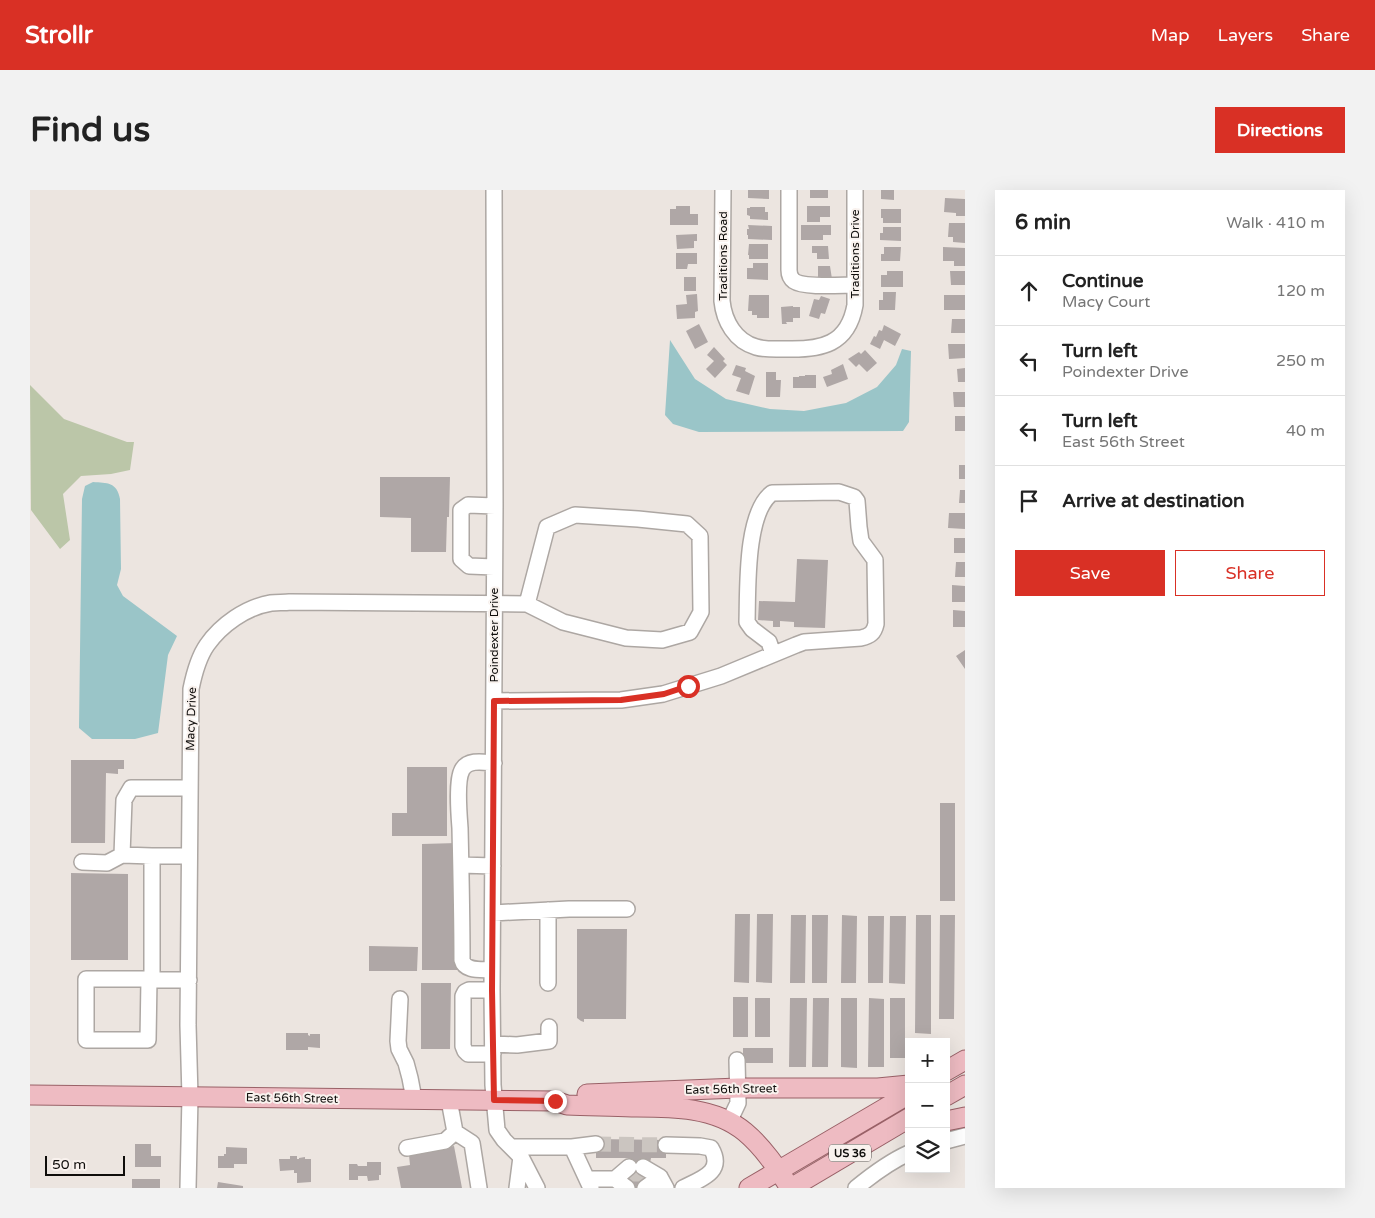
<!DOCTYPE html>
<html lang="en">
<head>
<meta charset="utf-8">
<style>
  :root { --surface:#fff; --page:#f2f2f2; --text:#222; --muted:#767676; --line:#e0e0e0; --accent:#d93025 }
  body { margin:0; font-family:"Varela Round",sans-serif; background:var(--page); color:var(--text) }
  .controls { position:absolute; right:15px; bottom:15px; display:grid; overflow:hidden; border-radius:0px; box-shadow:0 5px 20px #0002 }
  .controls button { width:45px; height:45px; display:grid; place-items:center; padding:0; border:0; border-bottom:1px solid var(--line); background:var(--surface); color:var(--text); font:25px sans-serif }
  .scale { position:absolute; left:15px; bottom:12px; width:80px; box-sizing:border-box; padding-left:5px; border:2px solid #0f0d0b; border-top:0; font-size:14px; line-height:18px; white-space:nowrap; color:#0f0d0b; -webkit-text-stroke:4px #f9f2ee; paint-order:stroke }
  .stop { position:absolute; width:15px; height:15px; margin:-11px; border:4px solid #d93025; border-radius:50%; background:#fff }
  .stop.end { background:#d93025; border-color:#fff; box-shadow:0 1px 5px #0008 }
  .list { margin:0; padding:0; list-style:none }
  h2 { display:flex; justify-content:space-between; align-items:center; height:65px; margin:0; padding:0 20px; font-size:21px }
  h2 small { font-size:16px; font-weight:400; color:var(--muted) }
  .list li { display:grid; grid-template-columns:32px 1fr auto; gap:15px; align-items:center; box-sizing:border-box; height:70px; padding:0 20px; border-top:1px solid var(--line) }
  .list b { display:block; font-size:19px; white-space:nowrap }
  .list p { margin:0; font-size:16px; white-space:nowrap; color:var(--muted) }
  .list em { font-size:16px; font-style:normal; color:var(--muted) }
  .actions { display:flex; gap:10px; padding:15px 20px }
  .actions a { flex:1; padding:11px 0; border:1px solid var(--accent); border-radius:0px; text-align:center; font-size:18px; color:var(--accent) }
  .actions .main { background:var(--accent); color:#fff }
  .icon { flex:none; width:28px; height:28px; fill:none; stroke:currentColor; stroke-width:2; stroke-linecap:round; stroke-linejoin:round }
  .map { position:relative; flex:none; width:935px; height:998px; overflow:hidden; border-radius:0px }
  header { display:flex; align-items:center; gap:30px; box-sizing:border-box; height:70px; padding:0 25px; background:var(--accent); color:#fff }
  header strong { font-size:24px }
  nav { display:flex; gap:28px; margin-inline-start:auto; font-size:18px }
  .intro { display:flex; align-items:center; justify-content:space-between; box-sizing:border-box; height:120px; padding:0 30px }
  h1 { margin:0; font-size:35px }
  .button { padding:12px 22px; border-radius:0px; background:var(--accent); color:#fff; font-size:18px; font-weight:700 }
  main { display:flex; gap:30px; padding:0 30px }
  aside { flex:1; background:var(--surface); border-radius:0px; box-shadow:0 5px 20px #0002 }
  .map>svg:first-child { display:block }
  .green { fill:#bbc6a8 }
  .water { fill:#9ac5c8 }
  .building { fill:#afa7a6 }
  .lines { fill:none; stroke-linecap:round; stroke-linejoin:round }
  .minor-tunnel { stroke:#cbc5c0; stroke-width:15; stroke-dasharray:15 8; stroke-linecap:butt }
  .minor-casing { stroke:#ada7a3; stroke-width:18 }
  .major-casing { stroke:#996167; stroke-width:21 }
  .minor { stroke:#fff; stroke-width:15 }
  .major { stroke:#eebbc2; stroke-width:19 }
  .route { stroke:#d93025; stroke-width:6 }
  .labels { text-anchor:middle; stroke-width:4; stroke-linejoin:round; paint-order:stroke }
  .shield { fill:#f9f2ee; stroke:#55524f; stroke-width:1 }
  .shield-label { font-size:11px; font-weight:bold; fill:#0f0d0b }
  .street-label { font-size:12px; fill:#0f0d0b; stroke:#f9f2ee }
</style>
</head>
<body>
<header>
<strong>Strollr</strong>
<nav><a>Map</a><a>Layers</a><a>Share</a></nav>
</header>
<div class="intro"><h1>Find us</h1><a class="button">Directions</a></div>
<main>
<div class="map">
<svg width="935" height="998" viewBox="0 0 935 998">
  <rect width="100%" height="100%" fill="#ece5e0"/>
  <path class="green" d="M 0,195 L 34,229 L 97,252 L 104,252 L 100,280 L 81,284 L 51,286 L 33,304 L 40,350 L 30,359 L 1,320 Z"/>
  <path class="water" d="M 640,150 L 665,189 L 696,209 L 740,219 L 774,221 L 816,213 L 847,197 L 866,175 L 872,159 L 881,161 L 879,232 L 873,241 L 669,242 L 643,234 L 635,225 Z
    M 63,292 C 77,293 87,292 90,309 L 91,379 L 87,395 L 93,406 L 147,446 L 138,465 L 128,543 L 105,549 L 62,549 L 49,538 L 52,309 L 55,296 Z"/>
  <path class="building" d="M 718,0 L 739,0 L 739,9 L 718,8 Z
    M 780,0 L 798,0 L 798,8 L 780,8 Z
    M 851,0 L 864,0 L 864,10 L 851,9 Z
    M 915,8 L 935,9 L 935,26 L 926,26 L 926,23 L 914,22 Z
    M 646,16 L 660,16 L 660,24 L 668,24 L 668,35 L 640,35 L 640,19 L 646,19 Z
    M 777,16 L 800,16 L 800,27 L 790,27 L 790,32 L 777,32 Z
    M 720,17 L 735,17 L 735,22 L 738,22 L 738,30 L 720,29 L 720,26 L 717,25 L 717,18 L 720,18 Z
    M 851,19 L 871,19 L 871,33 L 853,33 L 853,28 L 851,28 Z
    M 919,33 L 935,33 L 935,53 L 923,52 L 923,47 L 918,47 Z
    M 718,35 L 742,36 L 742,50 L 718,49 L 718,45 L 717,45 L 717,39 L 719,39 Z
    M 771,35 L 801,35 L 801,45 L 793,45 L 793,50 L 771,50 Z
    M 853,37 L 871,37 L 871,51 L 850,50 L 850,43 L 853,43 Z
    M 667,44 L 667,51 L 664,51 L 664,58 L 647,59 L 646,45 Z
    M 719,54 L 738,54 L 738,69 L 719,69 L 719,65 L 718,65 Z
    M 782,56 L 798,56 L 799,69 L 787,69 L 787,63 L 782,63 Z
    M 854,57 L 871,57 L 870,71 L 851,71 L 851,64 L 854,64 Z
    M 913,57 L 935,58 L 935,76 L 924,76 L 924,71 L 913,71 Z
    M 646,63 L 667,63 L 667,74 L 658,74 L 657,79 L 646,79 Z
    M 723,73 L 738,73 L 738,90 L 717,89 L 717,78 L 723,78 Z
    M 788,76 L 800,76 L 802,89 L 788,88 Z
    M 857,81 L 873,81 L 873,97 L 851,97 L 851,85 L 857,85 Z
    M 920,81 L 935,81 L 935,95 L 921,95 Z
    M 654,87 L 666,87 L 666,101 L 654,101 Z
    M 853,102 L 866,102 L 865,120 L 849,120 L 849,110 L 853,110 Z
    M 667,104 L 668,121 L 665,122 L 665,128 L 647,129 L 646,115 L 657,114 L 656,105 Z
    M 719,105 L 739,105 L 739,128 L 727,128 L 727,125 L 722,125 L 722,121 L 718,121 Z
    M 914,105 L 935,105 L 935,120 L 914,120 Z
    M 791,106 L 800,109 L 795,124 L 791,123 L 789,129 L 779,126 L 784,109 L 789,110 Z
    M 763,116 L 763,117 L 770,117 L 770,128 L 763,128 L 763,132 L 756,132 L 757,134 L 752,134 L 751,117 Z
    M 922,129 L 935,129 L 935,143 L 921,143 Z
    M 669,134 L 678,152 L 665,159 L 656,141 Z
    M 854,135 L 871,144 L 865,156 L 854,150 L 850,159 L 840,154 L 844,146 L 846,147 L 849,140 L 852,141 Z
    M 918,154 L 935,154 L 935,168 L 919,169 Z
    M 684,157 L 695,169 L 693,171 L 697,175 L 685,188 L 676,179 L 684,171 L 677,165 Z
    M 835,160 L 847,173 L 837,182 L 829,174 L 826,177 L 818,169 L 829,162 L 831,164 Z
    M 813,174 L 818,189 L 797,197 L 793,187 L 802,184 L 801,180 Z
    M 706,175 L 716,178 L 715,181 L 725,186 L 719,205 L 706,201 L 711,188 L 702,185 Z
    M 935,178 L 935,192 L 928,192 L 927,179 Z
    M 736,182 L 746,182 L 746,190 L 751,190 L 750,207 L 736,207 Z
    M 775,185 L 786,185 L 786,198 L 763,198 L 763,187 L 769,187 L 769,186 L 775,186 Z
    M 923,202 L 935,202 L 935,217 L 924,217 Z
    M 925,226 L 935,226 L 935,241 L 925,241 Z
    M 929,275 L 935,275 L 935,289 L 929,289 Z
    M 350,287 L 420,287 L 419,327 L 417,327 L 416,362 L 381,362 L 381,328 L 350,327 Z
    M 930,300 L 935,300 L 935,313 L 929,313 Z
    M 919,323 L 935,323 L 935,339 L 918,338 Z
    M 924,348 L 935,348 L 935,363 L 924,363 Z
    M 767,369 L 798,370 L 795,438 L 764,437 L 764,432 L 750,431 L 750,437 L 743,437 L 743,431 L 728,430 L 729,411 L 765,412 Z
    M 926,372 L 935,372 L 935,387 L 925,387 Z
    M 922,395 L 935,396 L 935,412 L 922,412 Z
    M 923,420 L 935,421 L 935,437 L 923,437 Z
    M 935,460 L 935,479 L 926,466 Z
    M 41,570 L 94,570 L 94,579 L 88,579 L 88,584 L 76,583 L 75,653 L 41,653 Z
    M 377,577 L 417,577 L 417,646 L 362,646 L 362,623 L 377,623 Z
    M 910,613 L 925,613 L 925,711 L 910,711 Z
    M 427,653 L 427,780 L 392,780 L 392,654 Z
    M 41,683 L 98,684 L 98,770 L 41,770 Z
    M 705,724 L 720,724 L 719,793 L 704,792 Z
    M 727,724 L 743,724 L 742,793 L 726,792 Z
    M 761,725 L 776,725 L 775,793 L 760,793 Z
    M 782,725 L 798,725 L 797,793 L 782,793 Z
    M 812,725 L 827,726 L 826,793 L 811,793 Z
    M 886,725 L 901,725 L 901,844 L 885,843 Z
    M 910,725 L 925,725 L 924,829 L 909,829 Z
    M 838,726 L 854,726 L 853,793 L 838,793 Z
    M 860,726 L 876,726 L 875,794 L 859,793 Z
    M 547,739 L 597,739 L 596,829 L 554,829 L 554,832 L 551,831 L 547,828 Z
    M 339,756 L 388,757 L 387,781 L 339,781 Z
    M 391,793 L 421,793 L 420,859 L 391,859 Z
    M 703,807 L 718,807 L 718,847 L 703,847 Z
    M 725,808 L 740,808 L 740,847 L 725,847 Z
    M 760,808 L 777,808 L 776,877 L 759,877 Z
    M 783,808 L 799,808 L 798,877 L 782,877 Z
    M 811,808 L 827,808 L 827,878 L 811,877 Z
    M 839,808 L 854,809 L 854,877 L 838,877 Z
    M 860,808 L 875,808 L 875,868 L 860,868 Z
    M 256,843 L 278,843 L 278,845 L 280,846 L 280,844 L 290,844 L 290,858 L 278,857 L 278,860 L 256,860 Z
    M 713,858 L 743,858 L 743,873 L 713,873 Z
    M 566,949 L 636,950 L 636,968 L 621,968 L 620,973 L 613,973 L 613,998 L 599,998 L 600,968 L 566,968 Z
    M 105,954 L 121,954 L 121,966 L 131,966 L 131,977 L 105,977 Z
    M 424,956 L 432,998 L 371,998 L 367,977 L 380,975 L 379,965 Z
    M 196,957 L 217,958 L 217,974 L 204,974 L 204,978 L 188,978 L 188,966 L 194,966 L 194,964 L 196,964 Z
    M 260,966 L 267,966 L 267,969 L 269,969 L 269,968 L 275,967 L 275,969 L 281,969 L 281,992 L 267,993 L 267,983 L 264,983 L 264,980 L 250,981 L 249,969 L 260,969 Z
    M 337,972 L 351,972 L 351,985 L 349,985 L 349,990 L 338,991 L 337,986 L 328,986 L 328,990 L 319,990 L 319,974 L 327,974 L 328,976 L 337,976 Z
    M 102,989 L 130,989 L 130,998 L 102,998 Z
    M 188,992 L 213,996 L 213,998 L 187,998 Z"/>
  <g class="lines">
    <path class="minor-tunnel" d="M 566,954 L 636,955
      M 599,984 L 613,984"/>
    <defs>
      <path id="minor" d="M 464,0 L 465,316 L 462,800 L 463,895 L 467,940 L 474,950 L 491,967 L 507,998
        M 693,0 L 692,111 C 694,131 705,151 726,157 C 736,160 746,159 756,159 C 791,160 818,155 825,115 L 825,0
        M 759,0 L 759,80 C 759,84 760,88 764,91 C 774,98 811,95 825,95
        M 464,377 L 439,376 L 431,369 L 431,320 L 438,315 L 465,316
        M 464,511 L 591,510 L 633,504 L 691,486 L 766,455 L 774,452 L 831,448 C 840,446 844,443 846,434 L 845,370 L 831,351 L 829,337 L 827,311 L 824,307 L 809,302 L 742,303 C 715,323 718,400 717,432 L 722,439 L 739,452 L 743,464
        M 92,665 L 94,610 L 101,598 L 160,598
        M 52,672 L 77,673 L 92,665 L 122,666
        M 431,675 L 463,676
        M 463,723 L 539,719 L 597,719
        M 462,780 C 452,779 435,782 432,770 C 432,726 431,682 430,638 C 429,625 426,591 432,580 C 438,569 453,572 464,573
        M 119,789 L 118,850 L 56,850 L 56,789 L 119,789 L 122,790
        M 159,790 L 122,790 L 122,666 L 159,666
        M 518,793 L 518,720
        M 462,800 L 439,800 L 435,802 L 433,806 L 433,856 L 435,861 L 438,864 L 463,864
        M 370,809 L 368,851 L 369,859 L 376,873 L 380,888 L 384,909
        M 463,854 L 487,855 L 519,851 L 519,837
        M 419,910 L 425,942 L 442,953 L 449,998
        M 699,932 L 708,913 L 707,870
        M 916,951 L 935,946
        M 636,955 L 670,956 L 681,958 C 695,982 671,989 653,998
        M 481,957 L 542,957 L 561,998
        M 542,957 L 566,954
        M 377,958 L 415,951 L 425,942
        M 613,977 L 630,987
        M 557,989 L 585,989 L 597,998
        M 585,989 L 599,977
        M 158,998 L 160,907 L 158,835 L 161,499 C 164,484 168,468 177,455 C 191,435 216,417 241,413 C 247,412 254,413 260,412 L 497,414 L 533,432 L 596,448 L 632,450 L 660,442 L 671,422 L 670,346 L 657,334 L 608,329 L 545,325 L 517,337 L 497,414
        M 487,998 L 491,967
        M 615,998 L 630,987 L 636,998
        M 826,998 C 843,984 859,972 879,963"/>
      <path id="major" d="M 916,881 L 935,870
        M 557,904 L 708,898 L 848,898 L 879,895
        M 0,905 L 525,911 L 537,915 C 559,916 580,916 602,917 C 639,917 684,916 715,942 C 733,957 747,978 760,998
        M 916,906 L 935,895
        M 916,931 L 935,927
        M 719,998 L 879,904
        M 761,998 L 879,928"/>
    </defs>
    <use href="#minor" class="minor-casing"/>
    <use href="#major" class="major-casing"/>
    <use href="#minor" class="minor"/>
    <use href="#major" class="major"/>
  </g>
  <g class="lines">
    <path class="route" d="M 525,911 L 464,910 L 462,800 L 464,511 L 591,510 L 634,504 L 658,496"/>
  </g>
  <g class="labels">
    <rect class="shield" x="799" y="954.5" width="42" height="17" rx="4"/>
    <g class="shield-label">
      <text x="820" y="967">US 36</text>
    </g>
    <g class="street-label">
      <text transform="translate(825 64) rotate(-90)" y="4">Traditions Drive</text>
      <text transform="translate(693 66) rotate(-90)" y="4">Traditions Road</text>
      <text transform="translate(464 445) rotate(-90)" y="4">Poindexter Drive</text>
      <text transform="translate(161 529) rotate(-88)" y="4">Macy Drive</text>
      <text transform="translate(701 899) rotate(-1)" y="4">East 56th Street</text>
      <text transform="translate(262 908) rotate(1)" y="4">East 56th Street</text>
    </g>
  </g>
</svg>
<div class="controls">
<button>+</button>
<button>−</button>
<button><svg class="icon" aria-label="layers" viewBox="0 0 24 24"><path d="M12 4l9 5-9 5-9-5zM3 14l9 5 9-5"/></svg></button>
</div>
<div class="scale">50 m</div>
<div class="stop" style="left:658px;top:496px"></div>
<div class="stop end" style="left:525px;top:911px"></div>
</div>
<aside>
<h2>6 min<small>Walk · 410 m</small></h2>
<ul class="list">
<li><svg class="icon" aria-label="ahead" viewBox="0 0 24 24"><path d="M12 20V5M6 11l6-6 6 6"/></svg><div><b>Continue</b><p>Macy Court</p></div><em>120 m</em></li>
<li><svg class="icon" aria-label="left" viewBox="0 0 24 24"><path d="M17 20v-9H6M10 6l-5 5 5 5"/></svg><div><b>Turn left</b><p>Poindexter Drive</p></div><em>250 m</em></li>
<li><svg class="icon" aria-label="left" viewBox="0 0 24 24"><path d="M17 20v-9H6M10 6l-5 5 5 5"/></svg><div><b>Turn left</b><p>East 56th Street</p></div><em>40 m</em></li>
<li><svg class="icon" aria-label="arrive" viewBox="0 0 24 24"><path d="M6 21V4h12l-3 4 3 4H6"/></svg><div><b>Arrive at destination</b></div></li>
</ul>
<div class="actions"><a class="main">Save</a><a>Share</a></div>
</aside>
</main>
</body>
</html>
